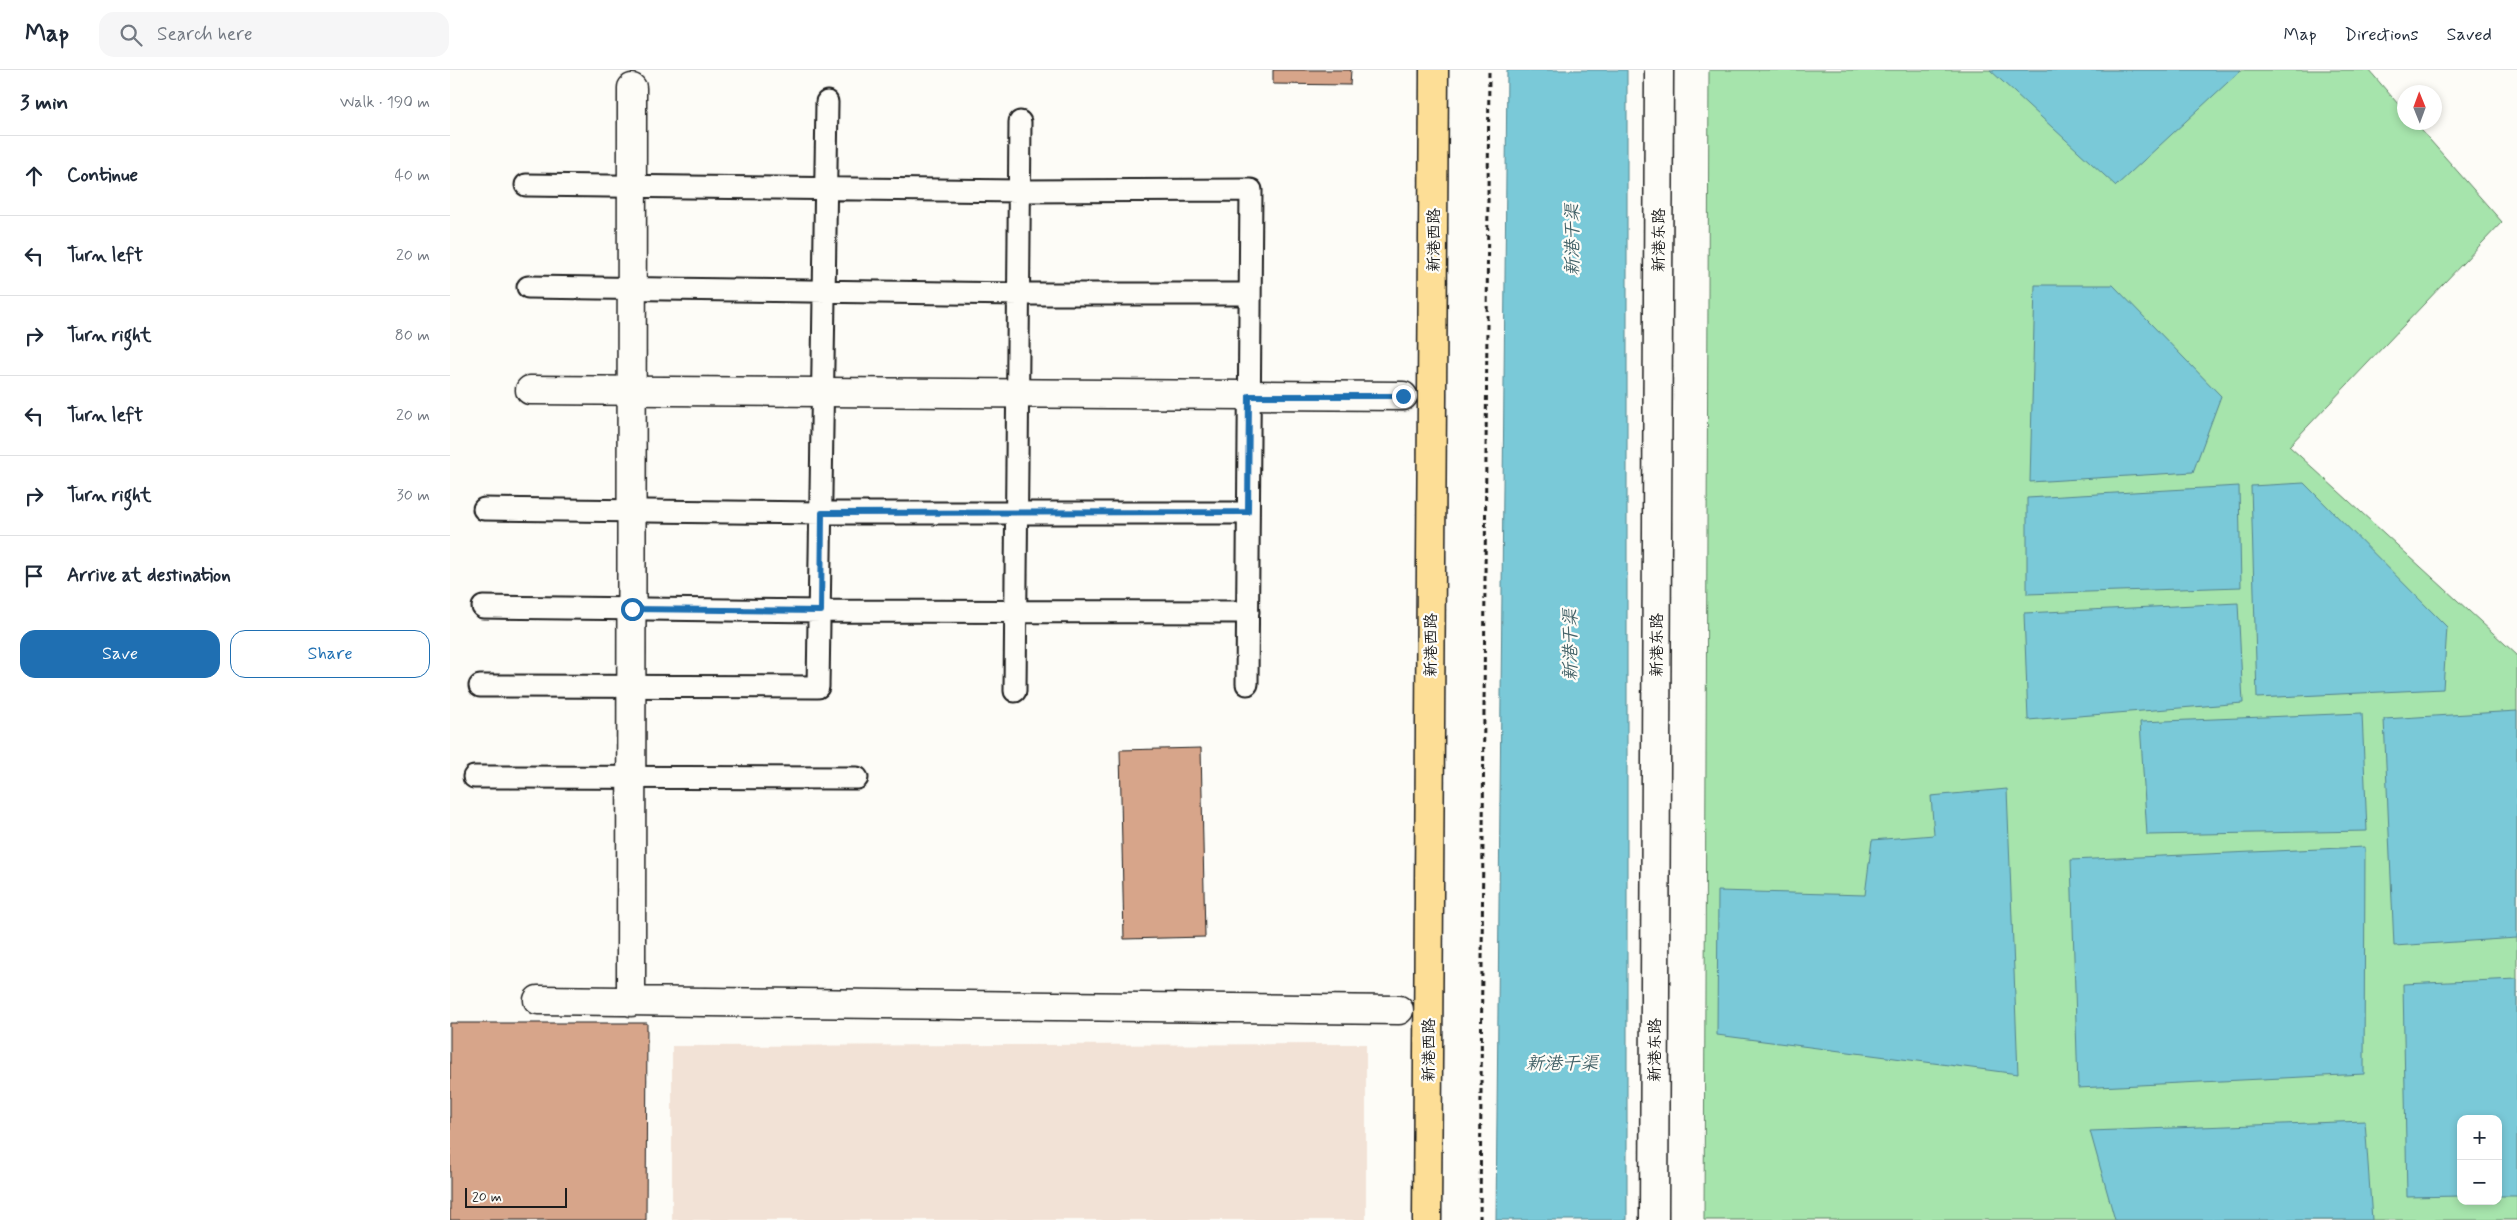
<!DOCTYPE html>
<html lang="en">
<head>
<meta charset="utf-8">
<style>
  :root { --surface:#fff; --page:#f6f6f7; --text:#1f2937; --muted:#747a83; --line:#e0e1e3; --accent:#1f6fb2 }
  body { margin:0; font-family:Mynerve,"LXGW WenKai TC",sans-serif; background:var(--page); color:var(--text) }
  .controls { position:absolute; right:15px; bottom:15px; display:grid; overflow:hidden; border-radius:10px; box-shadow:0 2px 8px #0003 }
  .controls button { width:45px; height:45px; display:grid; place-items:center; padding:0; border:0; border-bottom:1px solid var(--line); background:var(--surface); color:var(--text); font:25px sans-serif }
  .compass { position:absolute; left:1947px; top:15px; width:45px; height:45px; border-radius:50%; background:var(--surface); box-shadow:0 2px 8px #0003; rotate:359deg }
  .scale { position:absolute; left:15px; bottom:12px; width:102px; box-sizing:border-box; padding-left:5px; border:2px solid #1c1c1c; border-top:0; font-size:14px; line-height:18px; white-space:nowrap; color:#1c1c1c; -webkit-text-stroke:4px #fdfcf7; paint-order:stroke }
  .stop { position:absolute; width:15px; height:15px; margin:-11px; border:4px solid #1f6fb2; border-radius:50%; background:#fff }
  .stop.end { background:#1f6fb2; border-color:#fff; box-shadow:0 1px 5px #0008 }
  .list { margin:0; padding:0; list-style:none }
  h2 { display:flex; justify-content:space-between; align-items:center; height:65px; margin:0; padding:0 20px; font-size:21px }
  h2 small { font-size:16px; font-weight:400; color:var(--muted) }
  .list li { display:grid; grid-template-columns:32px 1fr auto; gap:15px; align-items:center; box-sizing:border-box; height:80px; padding:0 20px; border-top:1px solid var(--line) }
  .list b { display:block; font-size:19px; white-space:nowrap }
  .list em { font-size:16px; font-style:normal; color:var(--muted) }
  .actions { display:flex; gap:10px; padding:15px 20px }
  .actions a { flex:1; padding:11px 0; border:1px solid var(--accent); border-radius:15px; text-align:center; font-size:18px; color:var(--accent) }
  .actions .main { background:var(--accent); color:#fff }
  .icon { flex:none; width:28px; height:28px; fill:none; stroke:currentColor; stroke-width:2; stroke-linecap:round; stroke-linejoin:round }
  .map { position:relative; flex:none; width:2067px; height:1150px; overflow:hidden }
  header { display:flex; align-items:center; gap:30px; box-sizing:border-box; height:70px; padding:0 25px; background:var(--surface); border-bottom:1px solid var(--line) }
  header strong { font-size:24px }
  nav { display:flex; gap:28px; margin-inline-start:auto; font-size:18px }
  .search { width:350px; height:45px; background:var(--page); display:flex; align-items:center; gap:12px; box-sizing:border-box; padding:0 18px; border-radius:15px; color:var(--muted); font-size:19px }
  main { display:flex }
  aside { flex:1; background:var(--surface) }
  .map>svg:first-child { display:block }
  .built { fill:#f2e2d6 }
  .green { fill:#a6e4ac; stroke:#618064; fill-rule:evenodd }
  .water { fill:#7ac9d8; stroke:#54848d }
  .building { fill:#d7a58a; stroke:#1c1c1c }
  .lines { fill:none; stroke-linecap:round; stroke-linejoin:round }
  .service-casing { stroke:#1c1c1c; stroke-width:25 }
  .minor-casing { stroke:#1c1c1c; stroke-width:31 }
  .tertiary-casing { stroke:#1c1c1c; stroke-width:31 }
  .secondary-casing { stroke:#1c1c1c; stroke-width:31 }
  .primary-casing { stroke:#1c1c1c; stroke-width:31 }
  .path { stroke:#1c1c1c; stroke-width:3; stroke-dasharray:5 4; stroke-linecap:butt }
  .service { stroke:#fdfcf7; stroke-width:21 }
  .minor { stroke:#fdfcf7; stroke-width:28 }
  .tertiary { stroke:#fdfcf7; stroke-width:28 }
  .secondary { stroke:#fdfcf7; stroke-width:28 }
  .primary { stroke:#fdde96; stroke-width:28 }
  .route { stroke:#1f6fb2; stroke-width:6 }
  .labels { text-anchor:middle; stroke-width:4.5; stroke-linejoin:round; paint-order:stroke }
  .street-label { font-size:16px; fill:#1c1c1c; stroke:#fdfcf7 }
  .water-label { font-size:18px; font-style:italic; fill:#426167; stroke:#fdfcf7 }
</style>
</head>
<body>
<header>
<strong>Map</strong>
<div class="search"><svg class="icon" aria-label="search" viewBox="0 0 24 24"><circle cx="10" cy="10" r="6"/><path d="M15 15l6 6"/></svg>Search here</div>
<nav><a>Map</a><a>Directions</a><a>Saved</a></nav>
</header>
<main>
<aside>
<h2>3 min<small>Walk · 190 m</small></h2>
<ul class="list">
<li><svg class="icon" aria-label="ahead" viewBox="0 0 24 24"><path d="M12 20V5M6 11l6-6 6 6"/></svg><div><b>Continue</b></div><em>40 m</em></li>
<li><svg class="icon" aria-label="left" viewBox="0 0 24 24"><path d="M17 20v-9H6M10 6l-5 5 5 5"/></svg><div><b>Turn left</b></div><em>20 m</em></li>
<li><svg class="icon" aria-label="right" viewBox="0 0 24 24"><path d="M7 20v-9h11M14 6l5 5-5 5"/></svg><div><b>Turn right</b></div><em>80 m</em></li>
<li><svg class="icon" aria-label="left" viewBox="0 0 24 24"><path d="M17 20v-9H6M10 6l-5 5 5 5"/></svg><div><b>Turn left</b></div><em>20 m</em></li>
<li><svg class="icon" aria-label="right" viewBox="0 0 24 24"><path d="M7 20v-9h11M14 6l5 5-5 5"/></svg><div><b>Turn right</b></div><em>30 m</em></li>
<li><svg class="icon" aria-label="arrive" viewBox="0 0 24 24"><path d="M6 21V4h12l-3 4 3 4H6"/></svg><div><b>Arrive at destination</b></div></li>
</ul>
<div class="actions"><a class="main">Save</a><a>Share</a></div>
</aside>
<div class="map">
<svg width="2067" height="1150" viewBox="0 0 2067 1150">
  <rect width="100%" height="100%" fill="#fdfcf7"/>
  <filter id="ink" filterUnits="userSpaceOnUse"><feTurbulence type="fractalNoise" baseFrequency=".02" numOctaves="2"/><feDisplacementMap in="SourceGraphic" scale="10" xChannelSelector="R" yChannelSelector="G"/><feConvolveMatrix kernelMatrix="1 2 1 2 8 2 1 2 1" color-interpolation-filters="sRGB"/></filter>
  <g filter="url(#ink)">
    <path class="built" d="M 916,974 L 916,1150 L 222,1150 L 222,976 Z"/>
    <path class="green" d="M 1259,0 L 1919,0 L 1954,41 L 1954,52 L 1965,53 L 2052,152 L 1839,376 L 2067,585 L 2067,1150 L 1254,1150 ZM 2011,1049 L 2048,1049 L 2048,1131 L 2011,1131 Z"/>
    <path class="water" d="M 1057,0 L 1177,0 L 1177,1150 L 1046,1150 Z
      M 1540,0 L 1791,0 L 1666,116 Z
      M 1585,215 L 1663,215 L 1771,326 L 1743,402 L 1580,412 Z
      M 1854,413 L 1997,557 L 1993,619 L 1807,628 L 1801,416 Z
      M 1789,416 L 1791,517 L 1577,524 L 1577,428 Z
      M 1788,533 L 1793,633 L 1578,650 L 1574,543 Z
      M 2067,641 L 2067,868 L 1944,876 L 1934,649 Z
      M 1912,643 L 1917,761 L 1697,765 L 1690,652 Z
      M 1557,719 L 1568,1004 L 1267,965 L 1268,821 L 1415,825 L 1422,770 L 1484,765 L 1481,726 Z
      M 1915,777 L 1914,1004 L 1628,1018 L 1621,790 Z
      M 2067,909 L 2067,1126 L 2048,1126 L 2048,1049 L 2011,1049 L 2011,1126 L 1957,1127 L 1953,914 Z
      M 1915,1051 L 1922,1150 L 1665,1150 L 1640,1061 Z"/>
    <path class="building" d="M 823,0 L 901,0 L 900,15 L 823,14 Z
      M 751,678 L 755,867 L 674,869 L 670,680 Z
      M 0,953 L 197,953 L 196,1150 L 0,1150 Z"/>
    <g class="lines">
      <defs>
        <path id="service" d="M 76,115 L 569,121 L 801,120 L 797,614
          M 78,217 L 569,224 L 800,224
          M 34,439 L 372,443 L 798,443
          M 33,537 L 371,541 L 798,542
          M 30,616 L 368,617 L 377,32
          M 565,621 L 570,52
          M 24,707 L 407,708"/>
        <path id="minor" d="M 88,930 L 949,940
          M 181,932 L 182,18"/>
        <path id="tertiary" d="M 80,320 L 953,326"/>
        <path id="secondary" d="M 1204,1150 L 1209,0"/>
        <path id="primary" d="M 977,1150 L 984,0"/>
      </defs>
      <use href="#service" class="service-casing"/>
      <use href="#minor" class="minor-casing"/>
      <use href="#tertiary" class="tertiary-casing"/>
      <use href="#secondary" class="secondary-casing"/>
      <use href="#primary" class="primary-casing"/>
      <path class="path" d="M 1030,1150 L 1039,0"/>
      <use href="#service" class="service"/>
      <use href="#minor" class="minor"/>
      <use href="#tertiary" class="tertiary"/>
      <use href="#secondary" class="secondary"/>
      <use href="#primary" class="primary"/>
    </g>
  </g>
  <g class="lines" filter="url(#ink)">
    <path class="route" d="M 182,539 L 371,541 L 372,443 L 798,442 L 799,326 L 953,326"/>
  </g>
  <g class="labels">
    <g class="street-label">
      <text transform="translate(983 170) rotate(-90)" y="6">新港西路</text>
      <text transform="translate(1208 170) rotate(-90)" y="6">新港东路</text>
      <text transform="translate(980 575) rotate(-90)" y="6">新港西路</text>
      <text transform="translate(1206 575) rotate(-90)" y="6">新港东路</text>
      <text transform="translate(978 980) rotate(-90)" y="6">新港西路</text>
      <text transform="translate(1204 980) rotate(-90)" y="6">新港东路</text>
    </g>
    <g class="water-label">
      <text transform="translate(1122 170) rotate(-90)" y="6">新港干渠</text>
      <text transform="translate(1120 575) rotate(-90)" y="6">新港干渠</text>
      <text x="1112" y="999">新港干渠</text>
    </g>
  </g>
</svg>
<div class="controls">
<button>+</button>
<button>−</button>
</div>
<svg class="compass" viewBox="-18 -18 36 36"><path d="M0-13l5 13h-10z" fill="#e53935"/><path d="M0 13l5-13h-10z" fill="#747a83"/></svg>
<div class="scale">20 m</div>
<div class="stop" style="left:182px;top:539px"></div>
<div class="stop end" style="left:953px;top:326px"></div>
</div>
</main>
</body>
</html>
